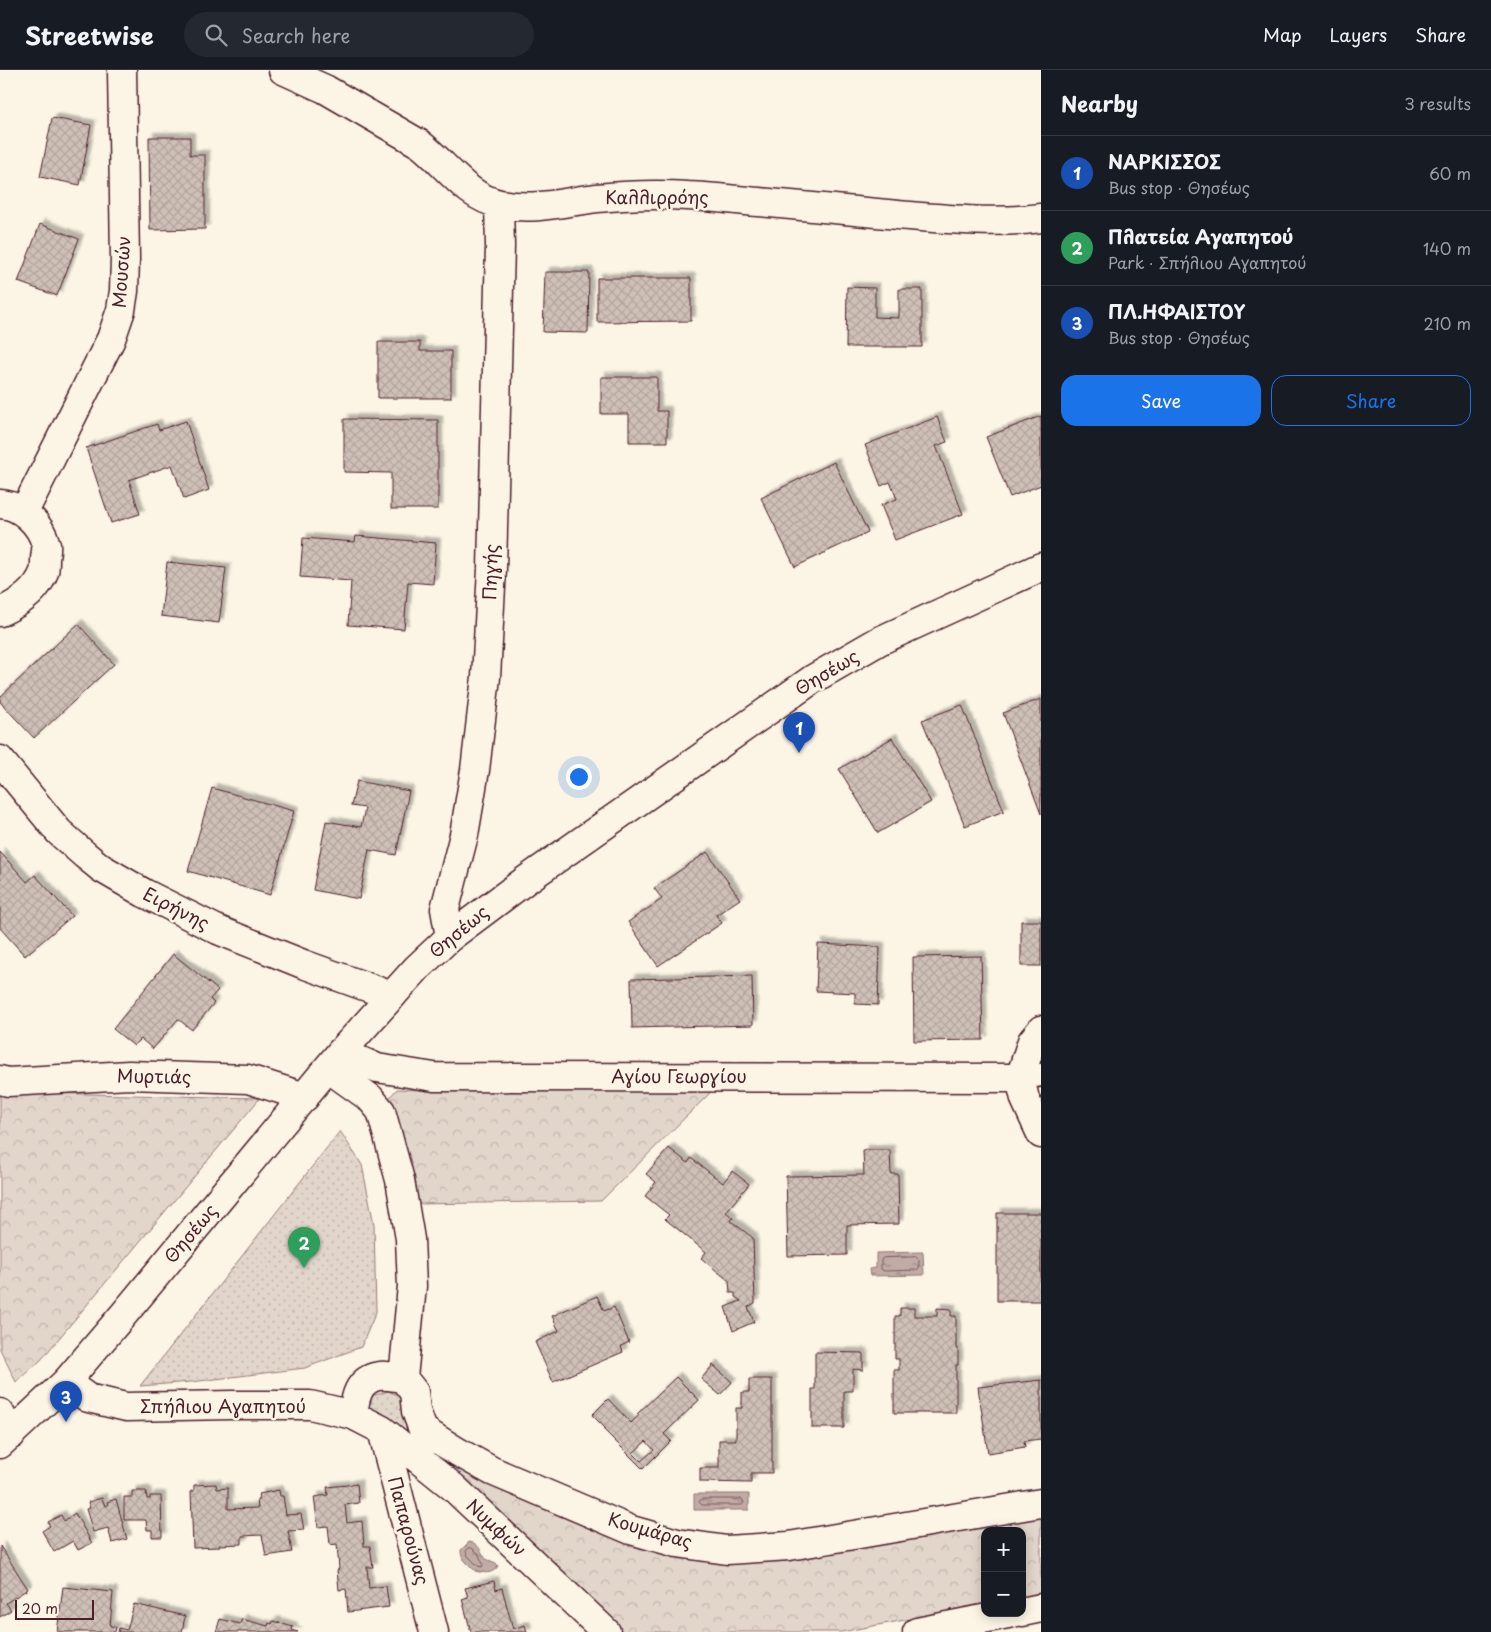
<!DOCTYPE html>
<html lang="en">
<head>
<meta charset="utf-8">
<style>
  :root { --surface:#171b24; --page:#242831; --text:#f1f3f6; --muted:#9ea1a6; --line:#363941; --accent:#1a73e8 }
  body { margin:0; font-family:"Playpen Sans",sans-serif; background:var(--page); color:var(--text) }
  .controls { position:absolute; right:15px; bottom:15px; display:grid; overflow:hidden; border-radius:10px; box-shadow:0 2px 12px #0003 }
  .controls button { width:45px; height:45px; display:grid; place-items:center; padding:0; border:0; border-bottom:1px solid var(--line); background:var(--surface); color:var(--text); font:25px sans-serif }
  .scale { position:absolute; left:15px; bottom:12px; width:79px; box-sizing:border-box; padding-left:5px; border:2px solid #4a1f2b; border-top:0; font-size:14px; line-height:18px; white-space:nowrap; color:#4a1f2b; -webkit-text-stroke:4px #fcf5e5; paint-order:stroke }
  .you { position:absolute; left:578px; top:706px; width:18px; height:18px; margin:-12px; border:4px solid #fff; border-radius:50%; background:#1a73e8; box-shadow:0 0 0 8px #1a73e833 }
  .badge { display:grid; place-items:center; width:32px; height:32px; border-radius:50%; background:var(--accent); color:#fff; font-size:16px; font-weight:700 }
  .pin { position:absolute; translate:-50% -41px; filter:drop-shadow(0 1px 2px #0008) }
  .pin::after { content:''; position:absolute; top:26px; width:18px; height:15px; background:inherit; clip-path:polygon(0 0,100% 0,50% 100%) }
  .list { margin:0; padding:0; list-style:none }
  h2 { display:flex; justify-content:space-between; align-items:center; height:65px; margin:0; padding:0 20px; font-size:21px }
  h2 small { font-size:16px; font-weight:400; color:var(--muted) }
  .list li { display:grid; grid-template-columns:32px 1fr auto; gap:15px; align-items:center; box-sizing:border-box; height:75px; padding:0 20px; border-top:1px solid var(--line) }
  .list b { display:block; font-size:19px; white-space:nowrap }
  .list p { margin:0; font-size:16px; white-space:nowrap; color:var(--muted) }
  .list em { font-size:16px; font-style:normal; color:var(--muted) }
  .actions { display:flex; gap:10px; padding:15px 20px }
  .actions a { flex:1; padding:11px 0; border:1px solid var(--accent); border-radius:15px; text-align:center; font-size:18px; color:var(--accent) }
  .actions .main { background:var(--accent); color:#fff }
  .icon { flex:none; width:28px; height:28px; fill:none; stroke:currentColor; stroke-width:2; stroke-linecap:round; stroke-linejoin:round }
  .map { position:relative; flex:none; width:1041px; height:1562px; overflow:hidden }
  header { display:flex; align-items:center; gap:30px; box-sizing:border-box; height:70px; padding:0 25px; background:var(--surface); border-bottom:1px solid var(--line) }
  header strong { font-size:24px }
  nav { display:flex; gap:28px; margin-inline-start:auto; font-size:18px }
  .search { width:350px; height:45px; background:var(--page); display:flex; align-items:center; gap:12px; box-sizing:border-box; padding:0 18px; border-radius:28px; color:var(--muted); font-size:19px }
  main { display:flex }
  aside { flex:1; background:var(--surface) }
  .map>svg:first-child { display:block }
  .forest { fill:url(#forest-crowns); stroke:#967a7a }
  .garden { fill:url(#garden-dots); stroke:#967a7a }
  .water { fill:url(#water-ripples); stroke:#917474 }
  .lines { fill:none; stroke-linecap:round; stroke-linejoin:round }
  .shore { stroke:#79575c; stroke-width:1 }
  .building { fill:url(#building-cross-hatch); stroke:#4a1f2b; fill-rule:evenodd; filter:url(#shadow) }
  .pedestrian-casing { stroke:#4a1f2b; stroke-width:26 }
  .minor-casing { stroke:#4a1f2b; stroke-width:31 }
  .primary-casing { stroke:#4a1f2b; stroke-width:31 }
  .pedestrian { stroke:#fcf5e5; stroke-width:22 }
  .minor { stroke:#fcf5e5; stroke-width:28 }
  .primary { stroke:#fcf5e5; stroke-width:28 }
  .labels { text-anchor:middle; stroke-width:5; stroke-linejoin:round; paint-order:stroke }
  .street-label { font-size:18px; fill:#4a1f2b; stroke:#fcf5e5 }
</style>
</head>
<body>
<header>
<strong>Streetwise</strong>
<div class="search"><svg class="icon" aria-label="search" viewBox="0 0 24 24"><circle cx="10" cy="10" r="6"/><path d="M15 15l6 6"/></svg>Search here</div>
<nav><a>Map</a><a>Layers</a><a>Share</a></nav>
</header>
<main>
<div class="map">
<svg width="1041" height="1562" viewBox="0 0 1041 1562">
  <defs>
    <pattern id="forest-crowns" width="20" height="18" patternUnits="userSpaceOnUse" patternTransform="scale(1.25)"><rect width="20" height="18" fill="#e2d5ca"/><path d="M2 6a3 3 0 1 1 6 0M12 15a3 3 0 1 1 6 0" fill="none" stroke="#c3b6ae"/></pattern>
    <pattern id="garden-dots" width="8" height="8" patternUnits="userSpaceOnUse" patternTransform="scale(1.25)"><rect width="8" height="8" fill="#e2d5ca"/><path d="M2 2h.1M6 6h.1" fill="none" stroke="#c3b6ae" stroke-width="1.8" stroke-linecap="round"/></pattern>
    <pattern id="water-ripples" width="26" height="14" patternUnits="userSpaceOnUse" patternTransform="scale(1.25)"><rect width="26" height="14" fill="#c0aca5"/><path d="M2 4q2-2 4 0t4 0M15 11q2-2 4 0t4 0" fill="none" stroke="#9e8b87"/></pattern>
    <pattern id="building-cross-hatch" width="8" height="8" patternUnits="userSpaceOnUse" patternTransform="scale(1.25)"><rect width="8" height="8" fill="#cfc0b7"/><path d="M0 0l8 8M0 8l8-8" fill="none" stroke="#b3a59e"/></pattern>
    <filter id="shadow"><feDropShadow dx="4.5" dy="-4.5" stdDeviation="1" flood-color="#0004"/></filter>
  </defs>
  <rect width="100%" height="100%" fill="#fcf5e5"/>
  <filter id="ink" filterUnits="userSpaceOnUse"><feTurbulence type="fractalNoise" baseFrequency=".02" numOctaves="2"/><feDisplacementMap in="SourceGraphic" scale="10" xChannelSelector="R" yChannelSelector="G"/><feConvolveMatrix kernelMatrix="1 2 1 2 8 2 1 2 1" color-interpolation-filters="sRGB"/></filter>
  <g filter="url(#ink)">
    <path class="forest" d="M 397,1019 L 421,1020 L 713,1020 L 601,1131 L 418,1134 L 409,1090 L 388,1029 Z
      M 0,1022 L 260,1028 L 40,1291 L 16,1312 L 0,1279 Z
      M 421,1375 L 614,1467 L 689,1489 L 739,1490 L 1041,1444 L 1041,1523 L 1022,1527 L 1022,1461 L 985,1461 L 985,1535 L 841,1562 L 623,1562 Z"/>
    <path class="garden" d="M 340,1061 L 362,1095 L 374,1154 L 376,1242 L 361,1277 L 305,1298 L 191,1312 L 140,1316 Z
      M 388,1321 L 403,1327 L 407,1361 L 359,1339 L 365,1328 Z"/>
    <path class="water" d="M 923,1182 L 924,1205 L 870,1206 L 869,1199 L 876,1198 L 876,1183 Z
      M 694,1424 L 749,1424 L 749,1440 L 694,1440 Z
      M 469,1472 C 480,1473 481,1483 486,1489 L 496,1493 L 498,1496 C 493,1505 483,1503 475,1501 C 470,1495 460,1489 461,1480 Z"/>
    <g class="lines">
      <path class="shore" d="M 916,1187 L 919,1190 L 919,1198 L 917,1200 L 884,1201 L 881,1199 L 881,1190 L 883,1188 Z
        M 702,1429 L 742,1429 L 744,1433 L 742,1435 L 702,1435 L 699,1432 Z
        M 469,1478 L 472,1478 L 478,1483 L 483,1494 L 482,1497 L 478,1496 L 468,1486 L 466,1482 Z"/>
    </g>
    <path class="building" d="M 52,48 L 91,55 L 80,115 L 40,107 Z
      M 149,67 L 190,67 L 190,85 L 205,85 L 205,159 L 150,160 Z
      M 40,154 L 79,169 L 57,226 L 18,212 Z
      M 545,202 L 589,202 L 588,263 L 543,262 Z
      M 597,208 L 691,208 L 691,251 L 597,252 Z
      M 847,217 L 875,218 L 875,247 L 899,248 L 899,219 L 922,219 L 922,277 L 846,277 Z
      M 378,272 L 420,272 L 420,281 L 451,281 L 451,328 L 378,328 Z
      M 601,307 L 657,307 L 657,341 L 667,341 L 667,372 L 629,372 L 629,344 L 601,344 Z
      M 1041,346 L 1041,415 L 1010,427 L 986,367 Z
      M 937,347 L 947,372 L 936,376 L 963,444 L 895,470 L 881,435 L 897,429 L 890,412 L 881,416 L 865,375 Z
      M 344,349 L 438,350 L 438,439 L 391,439 L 391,403 L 344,402 Z
      M 186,351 L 209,420 L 184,429 L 172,395 L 129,410 L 140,444 L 111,453 L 86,378 L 157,354 L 159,360 Z
      M 834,392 L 868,462 L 795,497 L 761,428 Z
      M 356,466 L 436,473 L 433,514 L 408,512 L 404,559 L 348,555 L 351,511 L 300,507 L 303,468 L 355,472 Z
      M 167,492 L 226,498 L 219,553 L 161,546 Z
      M 78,554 L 114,594 L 34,668 L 0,632 L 0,627 Z
      M 1041,629 L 1041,744 L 1003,643 Z
      M 962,635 L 1004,741 L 965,756 L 922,650 Z
      M 892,668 L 931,732 L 878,763 L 839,699 Z
      M 357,711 L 409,721 L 396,785 L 369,780 L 359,829 L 313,820 L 326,751 L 361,757 L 365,738 L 351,736 Z
      M 212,718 L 294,741 L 270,825 L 188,801 Z
      M 0,782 L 27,812 L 35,805 L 72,846 L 25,886 L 0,858 Z
      M 707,782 L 740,829 L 716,845 L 722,853 L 658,896 L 628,852 L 662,829 L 654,818 Z
      M 1021,851 L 1041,851 L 1041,896 L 1021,896 Z
      M 818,874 L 880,877 L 878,935 L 855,934 L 855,923 L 816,921 Z
      M 173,884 L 218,920 L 210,929 L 214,933 L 192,960 L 178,949 L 153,979 L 141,969 L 134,976 L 113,959 Z
      M 981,886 L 983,970 L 914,971 L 913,887 Z
      M 752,906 L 753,955 L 632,958 L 631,909 Z
      M 669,1078 L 688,1093 L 691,1088 L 723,1113 L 732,1101 L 749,1114 L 726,1142 L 733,1148 L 731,1151 L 753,1168 L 755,1233 L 748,1237 L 754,1252 L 733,1261 L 725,1237 L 741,1231 L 735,1227 L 735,1223 L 730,1223 L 729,1211 L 701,1188 L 706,1182 L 665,1149 L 669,1145 L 645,1126 L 656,1112 L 646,1104 Z
      M 863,1080 L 890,1080 L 891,1104 L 898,1104 L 899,1154 L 847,1155 L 847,1185 L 788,1186 L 786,1106 L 864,1105 Z
      M 997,1143 L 1041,1143 L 1041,1231 L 997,1231 Z
      M 597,1226 L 604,1241 L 614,1237 L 629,1272 L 621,1276 L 623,1282 L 553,1312 L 535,1272 L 559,1261 L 552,1246 Z
      M 900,1238 L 914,1238 L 914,1246 L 937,1246 L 937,1238 L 951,1239 L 951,1246 L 956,1246 L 956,1279 L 958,1279 L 958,1295 L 956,1295 L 956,1343 L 894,1343 L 894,1300 L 899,1300 L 899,1289 L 895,1289 L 895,1246 L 900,1246 Z
      M 815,1282 L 863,1283 L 863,1300 L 853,1299 L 853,1321 L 844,1321 L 844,1358 L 812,1358 L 812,1319 L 815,1319 Z
      M 713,1295 L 732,1312 L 720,1325 L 701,1309 Z
      M 676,1307 L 699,1330 L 664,1364 L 671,1371 L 643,1399 L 603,1359 L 605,1358 L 592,1345 L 608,1329 L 631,1353 L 639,1345 L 637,1344 ZM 646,1371 L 654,1380 L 641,1391 L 633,1383 Z
      M 749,1309 L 772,1309 L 772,1403 L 751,1403 L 751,1413 L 700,1412 L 700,1398 L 719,1398 L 719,1370 L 736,1370 L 736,1338 L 742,1338 L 742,1322 L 749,1322 Z
      M 1041,1310 L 1041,1369 L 1024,1371 L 1025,1377 L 988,1383 L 978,1317 Z
      M 216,1414 L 217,1419 L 228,1418 L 228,1439 L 258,1438 L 257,1430 L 260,1429 L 259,1424 L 279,1420 L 280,1426 L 283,1426 L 286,1445 L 301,1444 L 304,1460 L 288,1461 L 292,1482 L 266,1486 L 262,1465 L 242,1466 L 242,1474 L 219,1475 L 219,1477 L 193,1478 L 191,1421 L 194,1421 L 194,1415 Z
      M 357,1414 L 359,1433 L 345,1435 L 347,1453 L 362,1451 L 364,1476 L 370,1476 L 373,1497 L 367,1497 L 369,1518 L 386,1516 L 389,1537 L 348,1542 L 346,1519 L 339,1520 L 337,1500 L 339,1499 L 337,1474 L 330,1475 L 328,1456 L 318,1457 L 314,1427 L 328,1425 L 327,1417 Z
      M 132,1421 L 146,1421 L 147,1429 L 150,1429 L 150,1426 L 161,1426 L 162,1467 L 152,1467 L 152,1460 L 147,1460 L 146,1450 L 124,1450 L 124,1427 L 132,1427 Z
      M 102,1428 L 105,1436 L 108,1435 L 107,1432 L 116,1429 L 127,1469 L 112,1473 L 108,1458 L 93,1462 L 86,1439 L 90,1438 L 88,1432 Z
      M 75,1443 L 92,1473 L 78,1480 L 73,1471 L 54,1482 L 42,1461 L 50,1456 L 48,1452 L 61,1445 L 64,1451 Z
      M 0,1476 L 28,1519 L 6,1533 L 11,1540 L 0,1547 Z
      M 494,1511 L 496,1520 L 502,1518 L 513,1559 L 525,1555 L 527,1562 L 471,1562 L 462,1529 L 468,1527 L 465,1518 Z
      M 63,1517 L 113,1522 L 110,1556 L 116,1557 L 115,1562 L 57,1562 Z
      M 134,1534 L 185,1546 L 182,1562 L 118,1562 L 119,1558 L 127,1560 Z
      M 220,1549 L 240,1554 L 242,1549 L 268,1556 L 269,1553 L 272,1554 L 273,1551 L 293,1557 L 292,1560 L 298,1562 L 216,1562 Z"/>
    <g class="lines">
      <defs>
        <path id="pedestrian" d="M 1020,1008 L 1041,1005"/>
        <path id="minor" d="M 283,0 L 325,19 L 420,74 C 446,94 466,127 500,134 C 536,141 563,132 597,128 C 628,125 657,124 688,126 C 712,127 735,130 759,132 C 805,136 852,141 898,145 C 946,149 994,154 1041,148
          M 0,434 C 21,435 41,454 46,475 C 47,479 45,485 45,490 C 45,494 45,498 44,502 C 37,521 18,534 0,542
          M 24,442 L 111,269 L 121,240 L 124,221 L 125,189 L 122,0
          M 0,690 L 59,762 L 85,785 L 101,798 L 144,823 L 218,860 L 303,894 L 392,926
          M 450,867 L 445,839 L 464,765 L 475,700 L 486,607 L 492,499 L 500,176 L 499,134
          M 1041,960 L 1032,971 L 1020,1008 L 1025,1029 L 1041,1064
          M 341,982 L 377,998 L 434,1007 L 1020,1008
          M 328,998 L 370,1028 L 381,1041 L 400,1110 L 410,1169 L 412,1216 L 403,1308
          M 0,1010 L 8,1012 L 129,1005 L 248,1009 L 305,1027
          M 403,1308 L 414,1322 L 416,1341 L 423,1360 L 458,1382 L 492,1401 L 631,1460 L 677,1473 L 727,1480 L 789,1476 L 1041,1433
          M 66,1312 L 88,1328 L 126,1337 L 232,1335 L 310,1335 L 353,1345 L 382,1360 L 453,1417 L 606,1562
          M 0,1343 L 11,1365
          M 353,1345 C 355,1328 358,1309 379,1306 C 386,1305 395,1307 403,1308
          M 382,1360 L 434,1562
          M 1022,1542 L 1041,1538
          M 917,1562 L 1013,1543"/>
        <path id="primary" d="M 0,1374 L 66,1312 L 124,1244 L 341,982 L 417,898 L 450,867 L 526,810 L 813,609 L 879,571 L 1041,497"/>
      </defs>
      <use href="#pedestrian" class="pedestrian-casing"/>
      <use href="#minor" class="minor-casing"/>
      <use href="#primary" class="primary-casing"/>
      <use href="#pedestrian" class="pedestrian"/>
      <use href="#minor" class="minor"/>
      <use href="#primary" class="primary"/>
    </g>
  </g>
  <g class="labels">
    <g class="street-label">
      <text x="657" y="134">Καλλιρρόης</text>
      <text transform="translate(122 202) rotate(-86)" y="6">Μουσών</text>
      <text transform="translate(491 502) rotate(-88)" y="6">Πηγής</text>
      <text transform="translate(827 603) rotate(-31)" y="6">Θησέως</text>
      <text transform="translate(176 839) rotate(27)" y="6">Ειρήνης</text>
      <text transform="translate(459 862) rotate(-40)" y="6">Θησέως</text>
      <text transform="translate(154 1007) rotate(1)" y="6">Μυρτιάς</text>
      <text x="679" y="1013">Αγίου Γεωργίου</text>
      <text transform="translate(191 1164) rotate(-50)" y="6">Θησέως</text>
      <text x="223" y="1343">Σπήλιου Αγαπητού</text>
      <text transform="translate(496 1458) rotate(43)" y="6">Νυμφών</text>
      <text transform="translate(408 1461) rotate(75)" y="6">Παπαρούνας</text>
      <text transform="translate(650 1461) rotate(16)" y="6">Κουμάρας</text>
    </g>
  </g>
</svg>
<div class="controls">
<button>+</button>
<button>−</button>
</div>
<div class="scale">20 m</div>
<div class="you"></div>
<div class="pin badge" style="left:799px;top:683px;background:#1a4fb4">1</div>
<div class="pin badge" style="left:304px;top:1198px;background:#2e9e5b">2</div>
<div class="pin badge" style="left:66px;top:1352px;background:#1a4fb4">3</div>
</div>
<aside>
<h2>Nearby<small>3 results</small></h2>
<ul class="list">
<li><span class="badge" style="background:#1a4fb4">1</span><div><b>ΝΑΡΚΙΣΣΟΣ</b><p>Bus stop · Θησέως</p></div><em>60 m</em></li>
<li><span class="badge" style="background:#2e9e5b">2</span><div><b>Πλατεία Αγαπητού</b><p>Park · Σπήλιου Αγαπητού</p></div><em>140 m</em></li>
<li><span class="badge" style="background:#1a4fb4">3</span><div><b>ΠΛ.ΗΦΑΙΣΤΟΥ</b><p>Bus stop · Θησέως</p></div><em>210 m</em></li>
</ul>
<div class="actions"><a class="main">Save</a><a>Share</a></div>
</aside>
</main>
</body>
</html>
